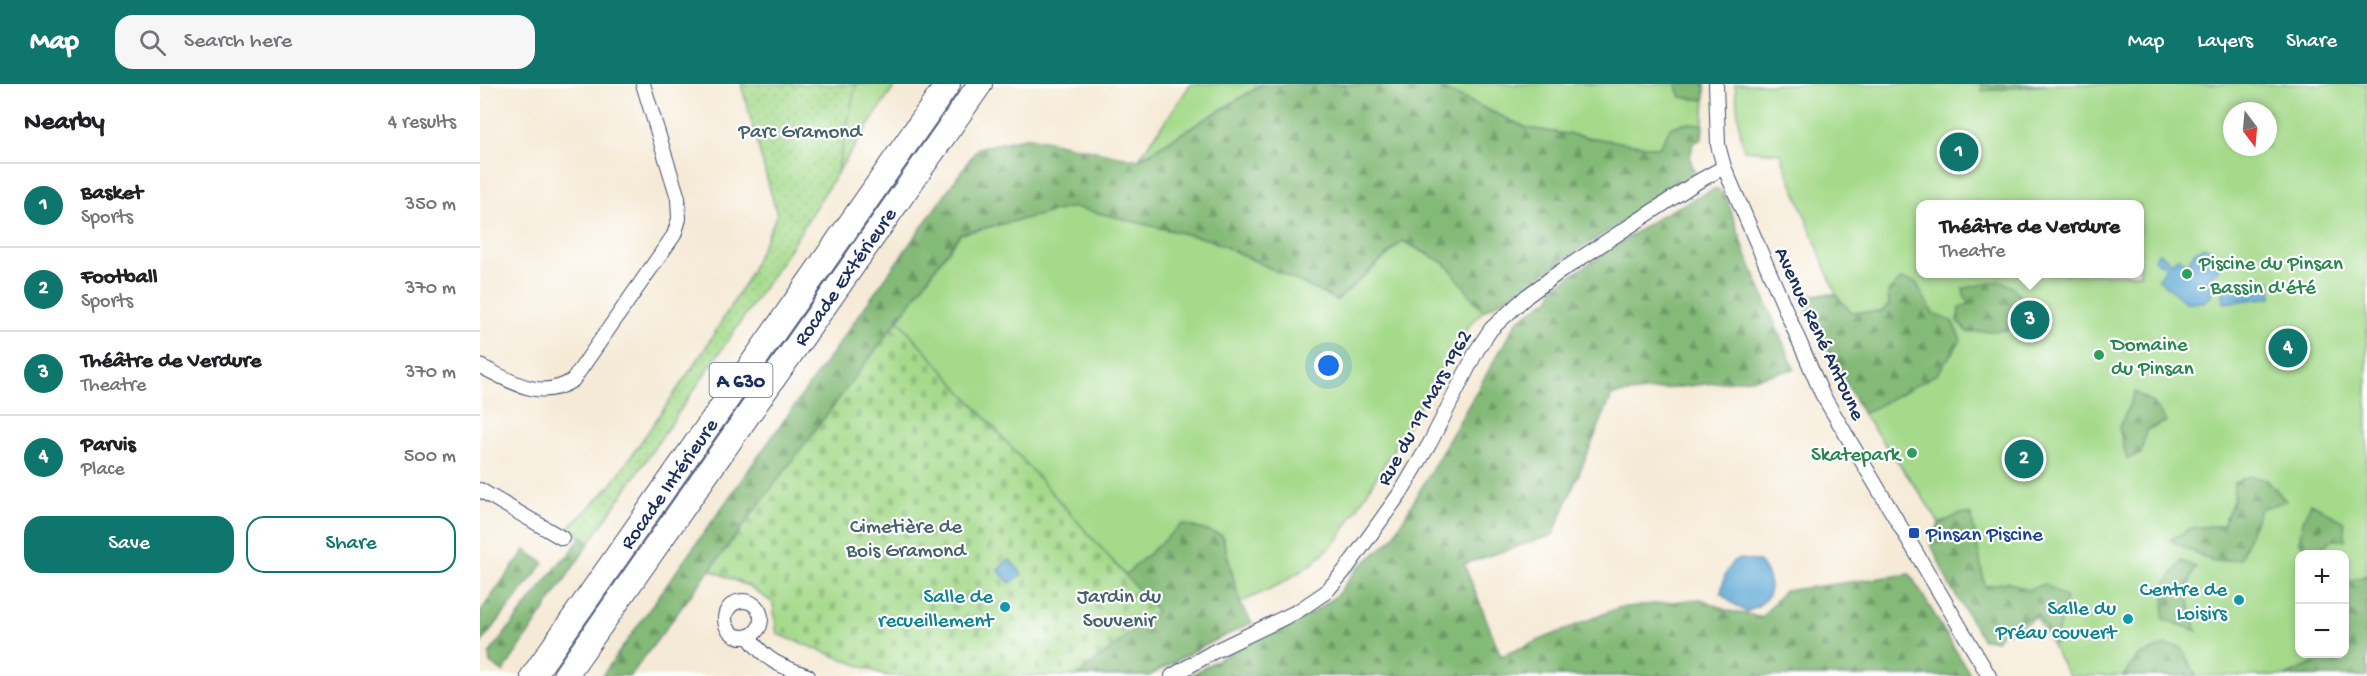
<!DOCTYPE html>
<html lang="en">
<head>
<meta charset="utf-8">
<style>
  :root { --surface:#fff; --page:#f6f6f6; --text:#202124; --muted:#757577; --line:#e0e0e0; --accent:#0f766e }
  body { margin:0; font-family:"Gochi Hand",sans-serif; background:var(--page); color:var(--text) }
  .controls { position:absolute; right:18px; bottom:18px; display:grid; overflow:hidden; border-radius:12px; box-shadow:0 3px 9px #0003 }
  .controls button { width:54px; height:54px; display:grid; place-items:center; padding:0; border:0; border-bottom:2px solid var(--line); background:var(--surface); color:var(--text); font:30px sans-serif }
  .compass { position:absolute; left:1743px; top:18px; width:54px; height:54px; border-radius:50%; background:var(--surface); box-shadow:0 3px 9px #0003; rotate:164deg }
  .you { position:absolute; left:849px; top:282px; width:21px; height:21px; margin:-15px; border:4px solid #fff; border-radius:50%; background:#1a73e8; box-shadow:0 0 0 9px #1a73e833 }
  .badge { display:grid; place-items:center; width:39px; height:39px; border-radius:50%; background:var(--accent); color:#fff; font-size:20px; font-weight:700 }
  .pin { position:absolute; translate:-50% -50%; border:3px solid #fff; box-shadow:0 2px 6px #0006 }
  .popup { position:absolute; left:1436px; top:116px; width:228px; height:78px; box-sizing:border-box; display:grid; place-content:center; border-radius:12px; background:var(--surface); filter:drop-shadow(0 2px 4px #0005); font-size:20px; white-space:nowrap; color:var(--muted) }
  .popup b { font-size:22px; color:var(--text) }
  .popup::after { content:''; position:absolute; left:50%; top:100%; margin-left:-12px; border:12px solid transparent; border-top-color:var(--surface) }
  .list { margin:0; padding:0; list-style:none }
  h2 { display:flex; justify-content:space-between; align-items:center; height:78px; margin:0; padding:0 24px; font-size:26px }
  h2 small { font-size:20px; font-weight:400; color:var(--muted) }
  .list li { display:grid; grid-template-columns:39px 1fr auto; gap:18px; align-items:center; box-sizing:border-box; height:84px; padding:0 24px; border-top:2px solid var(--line) }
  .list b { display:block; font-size:22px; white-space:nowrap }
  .list p { margin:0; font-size:20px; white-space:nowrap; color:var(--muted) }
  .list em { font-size:20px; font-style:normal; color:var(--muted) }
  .actions { display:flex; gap:12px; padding:18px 24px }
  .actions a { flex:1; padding:14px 0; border:2px solid var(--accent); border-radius:18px; text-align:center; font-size:21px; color:var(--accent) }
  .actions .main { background:var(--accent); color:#fff }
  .icon { flex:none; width:33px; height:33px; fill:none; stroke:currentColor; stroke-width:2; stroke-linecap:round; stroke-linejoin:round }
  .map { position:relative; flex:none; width:1887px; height:592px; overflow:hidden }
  header { display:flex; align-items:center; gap:36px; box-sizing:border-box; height:84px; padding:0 30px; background:var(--accent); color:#fff }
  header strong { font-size:28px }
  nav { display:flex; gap:33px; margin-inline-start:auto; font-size:21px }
  .search { width:420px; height:54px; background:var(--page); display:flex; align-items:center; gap:15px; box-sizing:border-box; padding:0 21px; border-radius:18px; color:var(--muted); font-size:22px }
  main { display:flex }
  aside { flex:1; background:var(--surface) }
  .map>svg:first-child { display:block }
  .green { fill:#a5da8b; stroke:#608474; stroke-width:1.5; fill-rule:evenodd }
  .forest { fill:url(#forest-firs); stroke:#50746a; stroke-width:1.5 }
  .cemetery { fill:url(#cemetery-stones); stroke:#608474; stroke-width:1.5 }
  .park { fill:url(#park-dots); stroke:#608474; stroke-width:1.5 }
  .water { fill:#5da7d5; stroke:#3c6b9a; stroke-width:1.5 }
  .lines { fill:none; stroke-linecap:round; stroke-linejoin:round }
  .minor-casing { stroke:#3c4b70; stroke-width:16 }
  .motorway-casing { stroke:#3c4b70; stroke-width:26 }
  .minor { stroke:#fff; stroke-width:14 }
  .motorway { stroke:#fff; stroke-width:24 }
  .leisure-dot { fill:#2e9e5b; stroke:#fff; stroke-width:2 }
  .transit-dot { fill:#1a4fb4; stroke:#fff; stroke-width:2 }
  .culture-dot { fill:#0f9aa8; stroke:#fff; stroke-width:2 }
  .labels { text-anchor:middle; stroke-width:4.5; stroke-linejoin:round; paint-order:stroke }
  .shield { fill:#fff; stroke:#5f6d8e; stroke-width:1.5 }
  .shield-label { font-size:20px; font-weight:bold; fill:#1b2f5e }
  .park-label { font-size:21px; fill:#44626c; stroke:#fff }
  .leisure-label { font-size:21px; fill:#27864d; stroke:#fff; text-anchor:start }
  .street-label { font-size:21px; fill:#1b2f5e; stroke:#fff }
  .transit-label { font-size:21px; fill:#164399; stroke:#fff; text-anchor:start }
  .culture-label { font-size:21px; fill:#0d838f; stroke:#fff; text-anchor:end }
</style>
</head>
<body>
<header>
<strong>Map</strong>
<div class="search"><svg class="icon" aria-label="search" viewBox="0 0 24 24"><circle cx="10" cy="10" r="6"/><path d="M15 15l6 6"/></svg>Search here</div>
<nav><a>Map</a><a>Layers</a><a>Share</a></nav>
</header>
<main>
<aside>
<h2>Nearby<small>4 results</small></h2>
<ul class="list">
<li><span class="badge">1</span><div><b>Basket</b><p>Sports</p></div><em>350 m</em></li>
<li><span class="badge">2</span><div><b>Football</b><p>Sports</p></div><em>370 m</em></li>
<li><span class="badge">3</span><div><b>Théâtre de Verdure</b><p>Theatre</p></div><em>370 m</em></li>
<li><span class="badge">4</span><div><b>Parvis</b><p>Place</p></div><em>500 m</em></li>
</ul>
<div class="actions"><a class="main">Save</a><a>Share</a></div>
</aside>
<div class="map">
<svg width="1887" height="592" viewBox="0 0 1887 592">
  <defs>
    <pattern id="forest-firs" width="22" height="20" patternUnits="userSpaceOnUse" patternTransform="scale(1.5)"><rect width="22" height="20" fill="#84ba77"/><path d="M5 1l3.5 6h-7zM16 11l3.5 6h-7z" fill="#6b9865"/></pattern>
    <pattern id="cemetery-stones" width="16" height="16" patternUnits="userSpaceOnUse" patternTransform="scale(1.5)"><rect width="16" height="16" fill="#a5da8b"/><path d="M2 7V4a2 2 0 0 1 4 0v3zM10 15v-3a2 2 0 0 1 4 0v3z" fill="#8dbb7a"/></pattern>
    <pattern id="park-dots" width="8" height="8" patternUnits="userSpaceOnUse" patternTransform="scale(1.5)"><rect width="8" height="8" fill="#a5da8b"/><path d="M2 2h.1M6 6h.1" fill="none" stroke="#8dbb7a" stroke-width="1.8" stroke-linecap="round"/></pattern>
  </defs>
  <rect width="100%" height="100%" fill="#fff"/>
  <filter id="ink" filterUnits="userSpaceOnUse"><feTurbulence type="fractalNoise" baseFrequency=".0167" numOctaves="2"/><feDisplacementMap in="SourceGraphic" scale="12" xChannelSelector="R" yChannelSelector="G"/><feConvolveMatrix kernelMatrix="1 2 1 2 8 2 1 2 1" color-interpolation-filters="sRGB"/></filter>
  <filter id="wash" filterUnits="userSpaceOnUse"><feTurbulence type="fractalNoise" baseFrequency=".008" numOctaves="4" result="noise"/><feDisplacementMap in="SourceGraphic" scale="24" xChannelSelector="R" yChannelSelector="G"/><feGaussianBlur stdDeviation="1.35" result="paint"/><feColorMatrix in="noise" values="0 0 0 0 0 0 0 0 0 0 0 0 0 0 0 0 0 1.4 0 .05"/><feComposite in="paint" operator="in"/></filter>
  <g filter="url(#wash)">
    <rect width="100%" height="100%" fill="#f5ead5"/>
    <path class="green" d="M 376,0 L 416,0 L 357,89 L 374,5 Z
      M 711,0 L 783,0 L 658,76 Z
      M 952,0 L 1196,0 L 1201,13 L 1225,16 L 1223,40 L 1204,39 L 1190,44 L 1179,64 L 1047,44 Z
      M 1255,0 L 1887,0 L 1887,592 L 1589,592 L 1556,533 L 1528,549 L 1502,515 L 1475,464 L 1440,409 L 1383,330 L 1319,211 L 1356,210 L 1300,69 L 1264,66 L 1260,48 ZM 1752,27 L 1788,27 L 1788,63 L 1752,63 ZM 1440,121 L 1660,121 L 1660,190 L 1440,190 ZM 1820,470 L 1864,470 L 1864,570 L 1820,570 Z
      M 593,123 L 731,156 L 857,216 L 923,157 L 966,180 L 1003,227 L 988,243 L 859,454 L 832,480 L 804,498 L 760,519 L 742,451 L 702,440 L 645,491 L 418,236 L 480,150 Z"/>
    <path class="forest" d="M 783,0 L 952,0 L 1047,44 L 1179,64 L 1190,44 L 1204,39 L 1223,40 L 1222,55 L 1213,59 L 1210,75 L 1215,88 C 1174,119 1131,145 1088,173 C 1060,191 1034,211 1003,227 L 966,180 L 923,157 L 857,216 L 731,156 L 593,123 L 480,150 L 418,236 L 150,592 L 122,592 L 498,64 L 549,53 L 658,76 Z
      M 1196,0 L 1225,0 L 1225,16 L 1201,13 Z
      M 1502,0 L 1566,0 L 1566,1 L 1502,7 Z
      M 1236,104 L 1245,110 L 1266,170 L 1314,285 L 1277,294 L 1132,311 L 1073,451 L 984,480 L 1021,572 L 1138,524 L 1221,515 L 1248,527 L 1282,533 L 1304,507 L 1430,490 L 1491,592 L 710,592 L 742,573 L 834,528 L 857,511 L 877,485 L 912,455 L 1037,237 L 1070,214 L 1074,203 L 1182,131 Z
      M 1421,195 L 1436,198 L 1453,230 L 1472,237 L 1481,256 L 1457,290 L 1383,330 L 1319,211 L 1356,211 L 1371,228 L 1401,228 L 1409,221 L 1408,208 Z
      M 1521,197 L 1534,204 L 1544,218 L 1532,222 L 1529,246 L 1487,248 L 1477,237 L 1480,223 L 1489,220 L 1484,211 L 1483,204 Z
      M 1655,308 L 1674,320 L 1686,338 L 1666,346 L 1661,370 L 1647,375 L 1639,344 Z
      M 1769,392 L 1787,396 L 1806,417 L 1780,425 L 1760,475 L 1734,478 L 1690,456 L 1711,444 L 1743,441 L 1754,415 L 1754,399 Z
      M 1831,419 L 1864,438 L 1865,456 L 1851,456 L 1834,470 L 1819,458 L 1823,437 Z
      M 1480,430 L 1491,430 L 1505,502 L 1528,498 L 1547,506 L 1565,500 L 1586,514 L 1575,560 L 1557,530 L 1526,544 L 1516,556 L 1502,555 L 1470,502 L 1450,458 L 1459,440 Z
      M 702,440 L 742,451 L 760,519 L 772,539 L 723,562 L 669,592 L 597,592 L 677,527 L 645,491 Z
      M 101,452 L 110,458 L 23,588 L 10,579 L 9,570 L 82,476 L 90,470 Z
      M 45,466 L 64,479 L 0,560 L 0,528 Z
      M 1701,477 L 1716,483 C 1702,508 1710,521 1717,547 L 1683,535 L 1686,500 Z
      M 1887,491 L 1887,592 L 1805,592 L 1856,570 L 1864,570 L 1865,499 Z
      M 1686,561 L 1701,563 L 1716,592 L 1643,592 L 1658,572 Z"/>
    <path class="cemetery" d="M 418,236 L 677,527 L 597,592 L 407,592 L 297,550 L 293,519 L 268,502 L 230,486 Z"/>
    <path class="park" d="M 261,0 L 376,0 L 357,89 L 300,180 L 110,458 L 89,444 L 132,400 L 223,268 L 266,197 L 297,131 Z"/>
    <path class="water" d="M 1724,163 L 1734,167 L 1741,175 L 1739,186 L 1727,195 L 1732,203 L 1731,212 L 1723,218 L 1705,218 L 1678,194 L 1687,184 L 1674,175 L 1679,169 L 1692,179 L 1698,173 L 1707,180 L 1715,167 Z
      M 1790,196 L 1792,213 L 1744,219 L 1742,202 Z
      M 529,475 L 542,490 L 530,499 L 518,486 Z
      M 1262,475 L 1279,478 C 1297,501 1293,517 1266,528 L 1249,517 L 1241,508 L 1245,492 L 1253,477 Z"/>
  </g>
  <g filter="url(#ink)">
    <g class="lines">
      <defs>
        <path id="minor" d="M 1236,0 L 1238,61 L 1244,83 L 1342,310 L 1509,592
          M 0,282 C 31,297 60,318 93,296 L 194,151 L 199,135 L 198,114 L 163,0
          M 0,406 L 82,454
          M245 535a18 18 0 1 1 36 0a18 18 0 1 1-36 0Z
          M 268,552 C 286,577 300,582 328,592
          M 692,592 L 733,568 L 818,527 L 846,508 L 866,485 L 921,408 L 950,359 L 997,266 L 1011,245 L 1047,212 L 1078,189 L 1217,98 L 1244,83"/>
        <path id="motorway" d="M 53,592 L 468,0
          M 85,592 L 500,0"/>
      </defs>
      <use href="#minor" class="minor-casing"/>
      <use href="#motorway" class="motorway-casing"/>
      <use href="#minor" class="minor"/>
      <use href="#motorway" class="motorway"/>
    </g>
  </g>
  <g class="leisure-dot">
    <circle cx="1707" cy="190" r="6"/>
    <circle cx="1619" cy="271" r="6"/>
    <circle cx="1432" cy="369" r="6"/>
  </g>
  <rect class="transit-dot" x="1428" y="443" width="12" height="12" rx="3"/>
  <g class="culture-dot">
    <circle cx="1759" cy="516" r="6"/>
    <circle cx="525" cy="523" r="6"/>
    <circle cx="1648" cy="535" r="6"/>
  </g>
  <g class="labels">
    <rect class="shield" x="229.5" y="279" width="63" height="34" rx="4.5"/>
    <g class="shield-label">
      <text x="261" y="303">A 630</text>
    </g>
    <g class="park-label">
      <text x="320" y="53">Parc Gramond</text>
      <text x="426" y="448">Cimetière de<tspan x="426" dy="24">Bois Gramond</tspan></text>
      <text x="639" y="518">Jardin du<tspan x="639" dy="24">Souvenir</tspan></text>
    </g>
    <g class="leisure-label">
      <text x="1719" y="185">Piscine du Pinsan<tspan x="1719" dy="24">- Bassin d'été</tspan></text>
      <text x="1631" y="266">Domaine<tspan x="1631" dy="24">du Pinsan</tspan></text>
      <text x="1420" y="376" text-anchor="end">Skatepark</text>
    </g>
    <g class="street-label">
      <text transform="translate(364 192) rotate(-55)" y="7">Rocade Extérieure</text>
      <text transform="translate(1341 249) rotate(65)" y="7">Avenue René Antoune</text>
      <text transform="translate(943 323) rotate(-61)" y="7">Rue du 19 Mars 1962</text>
      <text transform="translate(188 399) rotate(-55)" y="7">Rocade Intérieure</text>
    </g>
    <g class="transit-label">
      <text x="1446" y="456">Pinsan Piscine</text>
    </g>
    <g class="culture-label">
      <text x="1747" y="511">Centre de<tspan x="1747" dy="24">Loisirs</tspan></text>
      <text x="513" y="518">Salle de<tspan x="513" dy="24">recueillement</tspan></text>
      <text x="1636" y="530">Salle du<tspan x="1636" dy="24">Préau couvert</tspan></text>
    </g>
  </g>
</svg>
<div class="controls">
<button>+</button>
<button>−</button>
</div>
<svg class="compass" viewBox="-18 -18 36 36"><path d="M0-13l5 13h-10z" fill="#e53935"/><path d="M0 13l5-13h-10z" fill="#757577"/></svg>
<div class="you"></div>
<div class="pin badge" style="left:1479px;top:68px">1</div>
<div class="pin badge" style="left:1544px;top:375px">2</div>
<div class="pin badge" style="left:1550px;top:236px">3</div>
<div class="popup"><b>Théâtre de Verdure</b>Theatre</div>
<div class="pin badge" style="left:1808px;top:264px">4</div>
</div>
</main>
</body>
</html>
